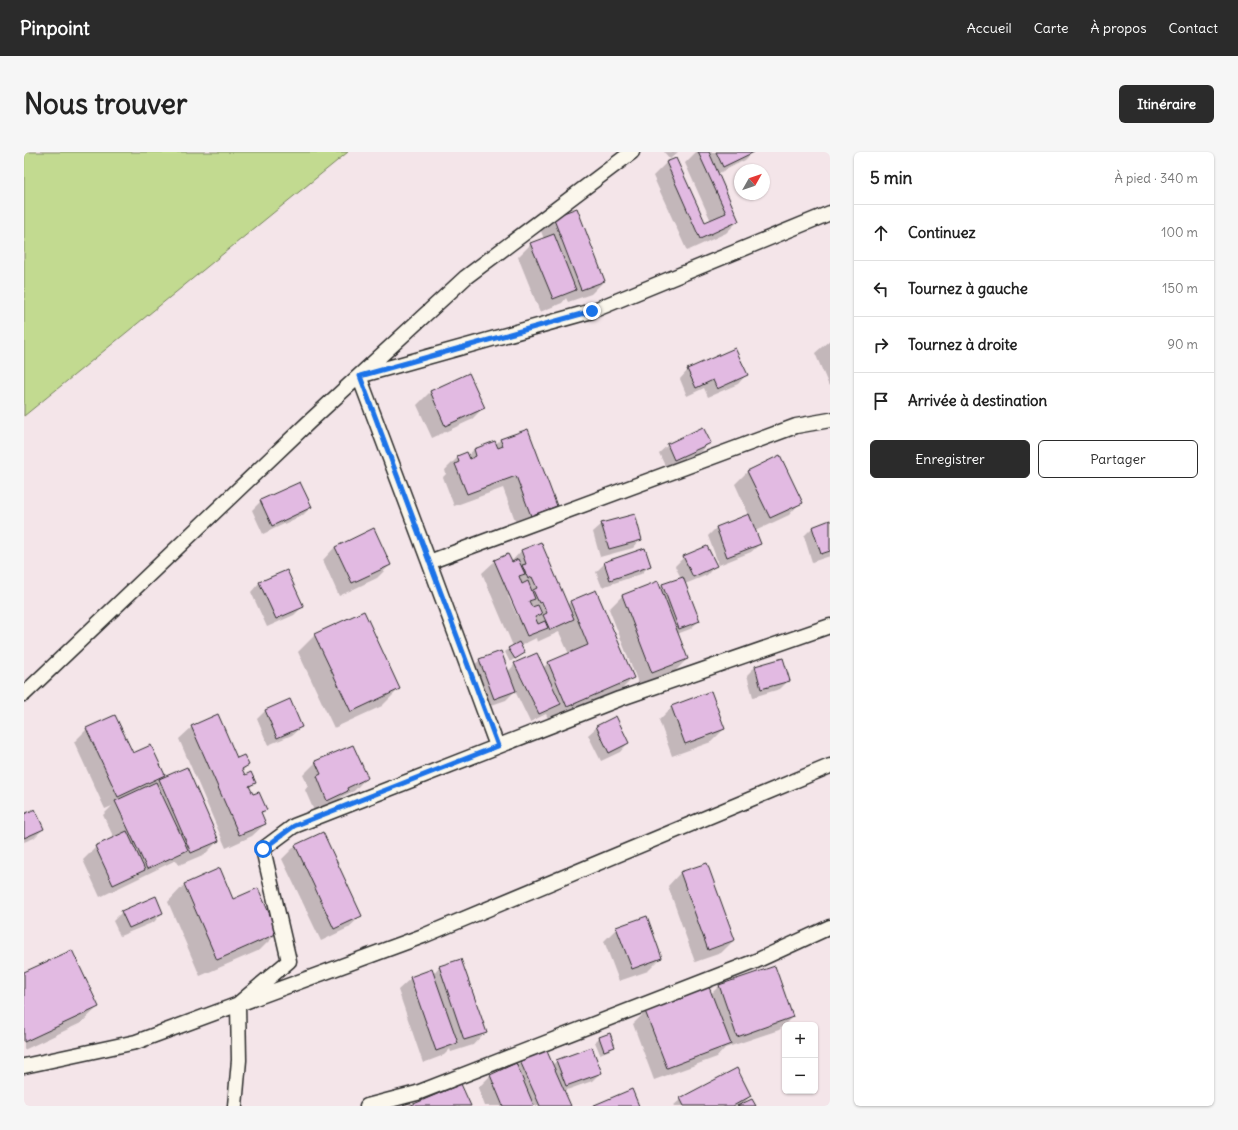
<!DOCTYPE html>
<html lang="fr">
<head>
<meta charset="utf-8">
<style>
  :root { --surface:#fff; --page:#f6f6f6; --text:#222; --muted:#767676; --line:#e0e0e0; --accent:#2b2b2b }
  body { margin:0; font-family:Delius,sans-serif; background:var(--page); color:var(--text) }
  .controls { position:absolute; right:12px; bottom:12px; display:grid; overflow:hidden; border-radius:6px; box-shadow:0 1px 3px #0004 }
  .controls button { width:36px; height:36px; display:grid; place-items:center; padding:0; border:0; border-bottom:1px solid var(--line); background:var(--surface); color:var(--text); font:20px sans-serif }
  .compass { position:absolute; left:710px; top:12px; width:36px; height:36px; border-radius:50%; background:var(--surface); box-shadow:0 1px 3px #0004; rotate:50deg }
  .stop { position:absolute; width:12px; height:12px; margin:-9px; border:3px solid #1a73e8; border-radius:50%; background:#fff }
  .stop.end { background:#1a73e8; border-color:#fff; box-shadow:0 1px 4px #0008 }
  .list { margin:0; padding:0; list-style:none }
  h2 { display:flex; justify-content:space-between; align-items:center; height:52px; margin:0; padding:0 16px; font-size:17px }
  h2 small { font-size:13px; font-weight:400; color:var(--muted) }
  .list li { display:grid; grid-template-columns:26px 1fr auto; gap:12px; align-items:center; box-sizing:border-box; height:56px; padding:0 16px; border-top:1px solid var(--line) }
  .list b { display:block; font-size:15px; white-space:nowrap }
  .list em { font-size:13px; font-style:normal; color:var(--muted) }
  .actions { display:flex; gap:8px; padding:12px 16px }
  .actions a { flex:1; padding:9px 0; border:1px solid var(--accent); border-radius:6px; text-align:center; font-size:14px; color:var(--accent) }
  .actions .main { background:var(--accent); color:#fff }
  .icon { flex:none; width:22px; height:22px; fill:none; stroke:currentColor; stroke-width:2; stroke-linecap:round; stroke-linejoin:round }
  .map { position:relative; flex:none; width:806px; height:954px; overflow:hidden; border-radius:6px }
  header { display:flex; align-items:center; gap:24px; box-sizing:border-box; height:56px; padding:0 20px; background:var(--accent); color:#fff }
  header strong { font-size:19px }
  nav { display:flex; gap:22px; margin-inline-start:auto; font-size:14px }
  .intro { display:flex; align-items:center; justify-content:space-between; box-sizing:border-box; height:96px; padding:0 24px }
  h1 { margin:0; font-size:28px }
  .button { padding:10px 18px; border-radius:6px; background:var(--accent); color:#fff; font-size:14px; font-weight:700 }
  main { display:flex; gap:24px; padding:0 24px }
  aside { flex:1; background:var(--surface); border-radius:6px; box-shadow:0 1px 3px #0004 }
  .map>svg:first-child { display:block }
  .green { fill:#c2da90; stroke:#76825e }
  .shadow { fill:#0003; fill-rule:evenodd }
  .building { fill:#e2bae2; stroke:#2b2b2b }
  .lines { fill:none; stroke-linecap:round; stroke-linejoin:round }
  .street-casing { stroke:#2b2b2b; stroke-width:17 }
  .street { stroke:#fbf7ec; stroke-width:14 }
  .route { stroke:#1a73e8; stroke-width:5 }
</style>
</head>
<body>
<header>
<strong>Pinpoint</strong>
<nav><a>Accueil</a><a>Carte</a><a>À propos</a><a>Contact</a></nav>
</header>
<div class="intro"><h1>Nous trouver</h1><a class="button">Itinéraire</a></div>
<main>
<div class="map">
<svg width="806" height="954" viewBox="0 0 806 954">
  <rect width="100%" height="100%" fill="#f4e5e9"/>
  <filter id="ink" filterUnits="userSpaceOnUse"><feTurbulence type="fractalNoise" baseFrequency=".025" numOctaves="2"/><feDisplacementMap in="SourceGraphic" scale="8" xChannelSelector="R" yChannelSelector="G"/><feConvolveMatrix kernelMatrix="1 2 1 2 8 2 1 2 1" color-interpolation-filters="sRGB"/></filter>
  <g filter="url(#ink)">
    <path class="green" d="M 0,0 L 324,0 L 0,264 Z"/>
    <path class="shadow" d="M 640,0 L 654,0 L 646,7 Z
      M 672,0 L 729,0 L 721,8 L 693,22 L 714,69 L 702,81 L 663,99 L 629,24 L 642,11 L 652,7 L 681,72 L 687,69 L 661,11 Z
      M 530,66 L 580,129 L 567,142 L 544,150 L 542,146 L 538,151 L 516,160 L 494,105 L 507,92 L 520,87 L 517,79 Z
      M 806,188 L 806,233 L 805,234 L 791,201 Z
      M 664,218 L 722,223 L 714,232 L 684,245 L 680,236 L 663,244 L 656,227 Z
      M 444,223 L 459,256 L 447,268 L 408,286 L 393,253 L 406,240 Z
      M 477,287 L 532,354 L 519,367 L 494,376 L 479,336 L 430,354 L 419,325 L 422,322 L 421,318 L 434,305 L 444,304 L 450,297 L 471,293 Z
      M 685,291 L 677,300 L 642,316 L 635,301 L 644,293 Z
      M 724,319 L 777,350 L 765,363 L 731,379 L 736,392 L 727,400 L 695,413 L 684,384 L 692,376 L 725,363 L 711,332 Z
      M 237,349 L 287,355 L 279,363 L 239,382 L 228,358 Z
      M 806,369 L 806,404 L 788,410 L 780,384 L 788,376 Z
      M 578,372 L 617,387 L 609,396 L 576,405 L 569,380 Z
      M 516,391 L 543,454 L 546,450 L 572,439 L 609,526 L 592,543 L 526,571 L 522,562 L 506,570 L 491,539 L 482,548 L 462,555 L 447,516 L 456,508 L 484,520 L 491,512 L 519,516 L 524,511 L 545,502 L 535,480 L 513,490 L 512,486 L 496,494 L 500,500 L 486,510 L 481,500 L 489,494 L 458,421 L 471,409 L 487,410 L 497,399 ZM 484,444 L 487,444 L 496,465 L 494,466 Z
      M 311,395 L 366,413 L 353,426 L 315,444 L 299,408 Z
      M 660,405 L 691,414 L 683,423 L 661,432 L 675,469 L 666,477 L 653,482 L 663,507 L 650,520 L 615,533 L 585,457 L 598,444 L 633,431 L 635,437 L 639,433 L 657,426 L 651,414 Z
      M 581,411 L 626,413 L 617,422 L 578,435 L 572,420 Z
      M 262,419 L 279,454 L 270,463 L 243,475 L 227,440 L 235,431 Z
      M 291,483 L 375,537 L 358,554 L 310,576 L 274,500 Z
      M 758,507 L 764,529 L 756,537 L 729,545 L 723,523 L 731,515 Z
      M 648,555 L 700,577 L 687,590 L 648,604 L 635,568 Z
      M 241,559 L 277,575 L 268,583 L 244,593 L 233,567 Z
      M 168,575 L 213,607 L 224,613 L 218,619 L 220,624 L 231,631 L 225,636 L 229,644 L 241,657 L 237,662 L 241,672 L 228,684 L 202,696 L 155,587 Z
      M 573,575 L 604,591 L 596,600 L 577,609 L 564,583 Z
      M 63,577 L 108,602 L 126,594 L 141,626 L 194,689 L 181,702 L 155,713 L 152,708 L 76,745 L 59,708 L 72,695 L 90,686 L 79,663 L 88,654 L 81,657 L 50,590 Z
      M 292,610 L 342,626 L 330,639 L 319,644 L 310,652 L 291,661 L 281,638 L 284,634 L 279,623 Z
      M 0,663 L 19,677 L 10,686 L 0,690 Z
      M 299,681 L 337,764 L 324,776 L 297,789 L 258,707 L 271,694 Z
      M 682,712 L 710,788 L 697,801 L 671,810 L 644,734 L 656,721 Z
      M 160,733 L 209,748 L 253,781 L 236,798 L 176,824 L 144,750 Z
      M 98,760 L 138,761 L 130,770 L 96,784 L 89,769 Z
      M 593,776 L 637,806 L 624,819 L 595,829 L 580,789 Z
      M 436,808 L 461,880 L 449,893 L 427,900 L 426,897 L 420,903 L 399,911 L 374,838 L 387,826 L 409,822 L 415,815 Z
      M 751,815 L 768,865 L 755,878 L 701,896 L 693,905 L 630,928 L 609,872 L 622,859 L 687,842 L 695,834 Z
      M 0,821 L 74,855 L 57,871 L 0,898 Z
      M 586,882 L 590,895 L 586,898 L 576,902 L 571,890 L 575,886 Z
      M 497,909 L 528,913 L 533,909 L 576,921 L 568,929 L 540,939 L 546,954 L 461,954 L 454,936 L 466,924 L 492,914 Z
      M 726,944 L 719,952 L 730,954 L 649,954 L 657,947 Z"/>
    <path class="building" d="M 674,0 L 685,0 L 715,69 L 676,87 L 642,10 L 652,6 L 681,70 L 702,61 Z
      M 692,0 L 730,0 L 699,15 Z
      M 553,56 L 581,129 L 557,138 L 529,65 Z
      M 530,82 L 552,138 L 529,147 L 506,91 Z
      M 711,196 L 724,223 L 693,237 L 689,228 L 672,236 L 663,217 Z
      M 445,221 L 461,256 L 421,274 L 406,239 Z
      M 679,275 L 687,291 L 650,308 L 643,292 Z
      M 504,277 L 533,354 L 507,364 L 492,324 L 443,342 L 431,312 L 435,310 L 433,304 L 443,300 L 446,307 L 452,304 L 450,297 L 471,289 L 474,296 L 479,294 L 476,287 Z
      M 756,303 L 779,351 L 746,366 L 723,319 Z
      M 276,330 L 288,355 L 248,374 L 236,348 Z
      M 611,362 L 618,388 L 585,397 L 577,371 Z
      M 725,362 L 737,392 L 703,405 L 692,375 Z
      M 806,368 L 806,399 L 797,402 L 788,375 Z
      M 350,376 L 367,413 L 328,431 L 311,395 Z
      M 517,390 L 550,467 L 526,478 L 519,463 L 523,461 L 518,450 L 515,451 L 509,438 L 513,436 L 508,425 L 504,427 L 498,413 L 502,412 L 497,398 Z
      M 683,394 L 693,414 L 669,425 L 659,404 Z
      M 621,396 L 627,414 L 586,428 L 580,410 Z
      M 484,402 L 488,410 L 494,407 L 501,422 L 495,424 L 498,432 L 504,429 L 511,447 L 505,449 L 508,455 L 514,453 L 518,462 L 511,465 L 514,472 L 521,469 L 524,476 L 503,484 L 470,408 Z
      M 263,418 L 280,455 L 252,467 L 235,430 Z
      M 659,425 L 676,469 L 655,477 L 638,432 Z
      M 634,429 L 664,507 L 628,521 L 598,443 Z
      M 572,438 L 610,526 L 543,555 L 524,510 L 564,493 L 546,449 Z
      M 340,459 L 376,537 L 327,560 L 290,482 Z
      M 495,490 L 501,501 L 491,507 L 484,496 Z
      M 477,499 L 492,539 L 470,547 L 455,507 Z
      M 513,501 L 537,552 L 515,562 L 490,511 Z
      M 759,506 L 766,529 L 737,537 L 731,514 Z
      M 687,539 L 701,577 L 661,592 L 647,554 Z
      M 266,547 L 278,575 L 253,586 L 241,558 Z
      M 194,562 L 213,606 L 220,603 L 225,613 L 218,617 L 221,623 L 227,620 L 232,631 L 225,634 L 229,642 L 235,640 L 243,658 L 237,660 L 242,672 L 215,683 L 167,574 Z
      M 91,563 L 109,601 L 127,593 L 141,623 L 94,645 L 62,576 Z
      M 592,564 L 605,591 L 585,601 L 572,574 Z
      M 329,593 L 344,626 L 323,636 L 324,639 L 303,649 L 293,624 L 297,622 L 291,609 Z
      M 163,615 L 195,689 L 167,701 L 135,627 Z
      M 132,630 L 164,698 L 123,717 L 91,649 Z
      M 11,657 L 20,677 L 0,686 L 0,662 Z
      M 103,679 L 121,718 L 89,733 L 71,694 Z
      M 299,680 L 338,764 L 310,777 L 271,693 Z
      M 683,711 L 711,788 L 684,798 L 656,720 Z
      M 196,716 L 209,747 L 234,736 L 254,781 L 193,808 L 160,732 Z
      M 132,744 L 139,761 L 105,776 L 97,759 Z
      M 623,764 L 638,806 L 608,817 L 592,775 Z
      M 48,798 L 75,855 L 0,890 L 0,820 Z
      M 437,807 L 463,881 L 440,888 L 415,814 Z
      M 751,814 L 769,865 L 713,885 L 695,833 Z
      M 408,817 L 434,891 L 412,899 L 386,825 Z
      M 685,835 L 707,892 L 643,916 L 621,859 Z
      M 586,881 L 591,895 L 580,899 L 575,885 Z
      M 568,895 L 578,921 L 542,934 L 532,908 Z
      M 522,897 L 547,954 L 516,954 L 496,909 Z
      M 492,911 L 510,954 L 479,954 L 466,923 Z
      M 713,916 L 727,944 L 709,954 L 660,954 L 656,946 Z
      M 437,932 L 447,954 L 385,954 Z
      M 608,937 L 615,954 L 568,954 Z
      M 728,947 L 732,954 L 713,954 Z"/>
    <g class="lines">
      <defs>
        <path id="street" d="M 806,61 L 568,159 L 335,224 L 405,410 L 772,274 L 806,268
          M 405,410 L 473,594
          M 0,542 L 285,270 L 442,125 L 608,0
          M 0,914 L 112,890 L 399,784 L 806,614
          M 211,954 L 215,908 L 214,852 L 265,809 L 239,697 L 270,674 L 595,547 L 806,474
          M 343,954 L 393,941 L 732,809 L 806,775"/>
      </defs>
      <use href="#street" class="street-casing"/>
      <use href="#street" class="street"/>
    </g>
  </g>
  <g class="lines" filter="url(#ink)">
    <path class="route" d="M 239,697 L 270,674 L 474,594 L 336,224 L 568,159"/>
  </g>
</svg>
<div class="controls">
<button>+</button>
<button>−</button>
</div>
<svg class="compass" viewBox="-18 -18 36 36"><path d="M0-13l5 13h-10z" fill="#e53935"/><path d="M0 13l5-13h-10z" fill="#767676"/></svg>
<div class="stop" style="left:239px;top:697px"></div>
<div class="stop end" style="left:568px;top:159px"></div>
</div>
<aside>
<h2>5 min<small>À pied · 340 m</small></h2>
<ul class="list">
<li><svg class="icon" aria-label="ahead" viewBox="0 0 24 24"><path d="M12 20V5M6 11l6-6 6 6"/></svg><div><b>Continuez</b></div><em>100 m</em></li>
<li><svg class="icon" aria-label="left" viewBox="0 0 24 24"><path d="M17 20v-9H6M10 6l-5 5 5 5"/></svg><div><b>Tournez à gauche</b></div><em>150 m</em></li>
<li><svg class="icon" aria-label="right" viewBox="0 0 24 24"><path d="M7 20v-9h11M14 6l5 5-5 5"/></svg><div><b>Tournez à droite</b></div><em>90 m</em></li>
<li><svg class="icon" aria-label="arrive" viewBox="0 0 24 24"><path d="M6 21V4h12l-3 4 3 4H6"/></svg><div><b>Arrivée à destination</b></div></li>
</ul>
<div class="actions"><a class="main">Enregistrer</a><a>Partager</a></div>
</aside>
</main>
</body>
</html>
